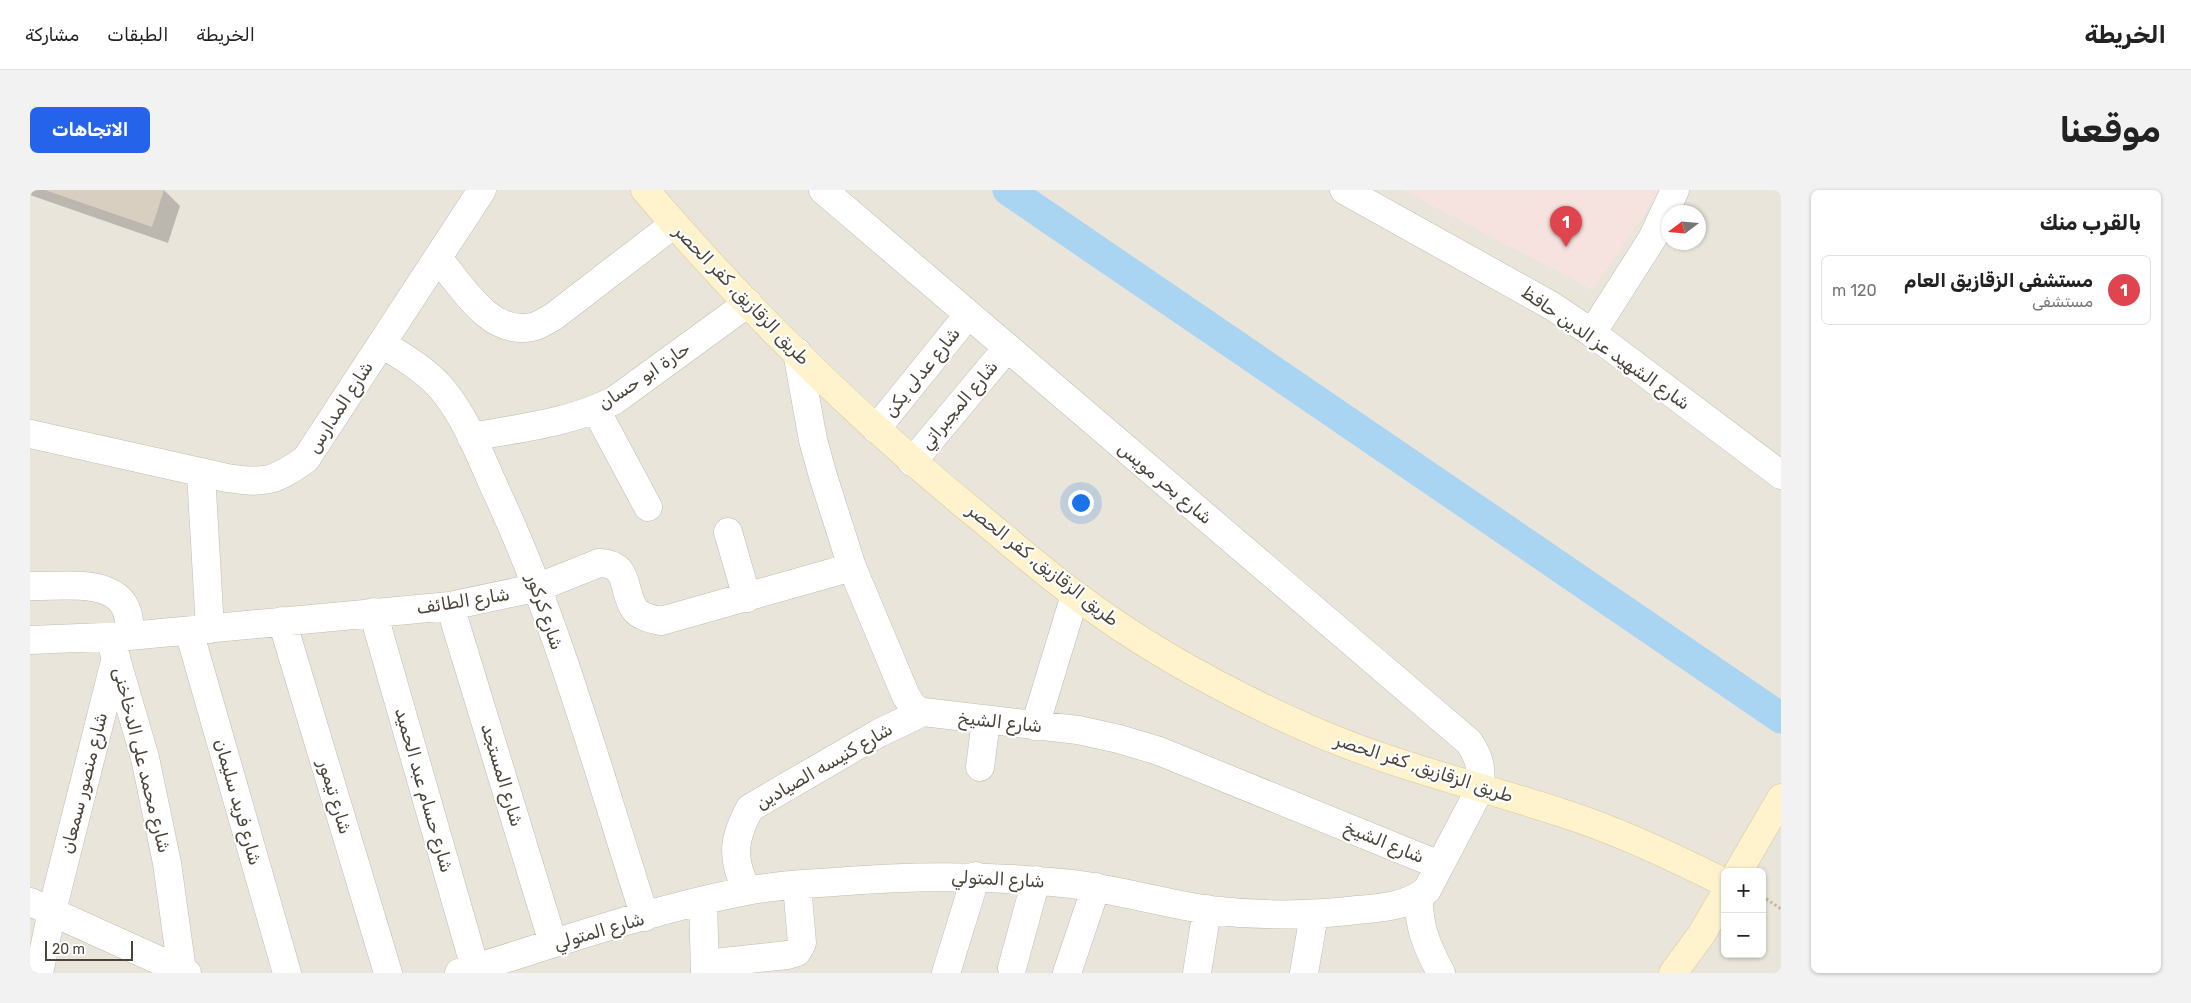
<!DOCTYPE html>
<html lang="ar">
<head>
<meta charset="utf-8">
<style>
  :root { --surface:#fff; --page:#f2f2f2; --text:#222; --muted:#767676; --line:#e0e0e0; --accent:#2563eb }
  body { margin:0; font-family:Rubik,Cairo,sans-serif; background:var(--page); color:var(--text); direction:rtl }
  .controls { position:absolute; right:15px; bottom:15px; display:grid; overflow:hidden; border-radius:8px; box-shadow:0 1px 4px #0004 }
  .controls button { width:45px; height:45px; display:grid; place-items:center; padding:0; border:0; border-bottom:1px solid var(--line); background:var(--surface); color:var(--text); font:25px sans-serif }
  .compass { position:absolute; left:1631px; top:15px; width:45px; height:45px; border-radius:50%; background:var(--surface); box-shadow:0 1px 4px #0004; rotate:254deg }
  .scale { position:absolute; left:15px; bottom:12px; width:88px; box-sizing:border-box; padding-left:5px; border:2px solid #4b4439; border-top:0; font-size:14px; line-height:18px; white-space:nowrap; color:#4b4439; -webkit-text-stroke:4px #fff; paint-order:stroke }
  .you { position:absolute; left:1050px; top:312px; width:18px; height:18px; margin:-12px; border:4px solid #fff; border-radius:50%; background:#1a73e8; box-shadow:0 0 0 8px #1a73e833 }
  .badge { display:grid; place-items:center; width:32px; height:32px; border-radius:50%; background:var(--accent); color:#fff; font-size:16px; font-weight:700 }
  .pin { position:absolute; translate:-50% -41px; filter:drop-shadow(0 1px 2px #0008) }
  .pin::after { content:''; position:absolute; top:26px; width:18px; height:15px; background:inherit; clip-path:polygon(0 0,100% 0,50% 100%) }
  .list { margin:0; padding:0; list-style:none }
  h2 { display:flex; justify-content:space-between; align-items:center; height:65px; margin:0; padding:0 20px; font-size:21px }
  h2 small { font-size:16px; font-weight:400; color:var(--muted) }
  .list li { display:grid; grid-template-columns:32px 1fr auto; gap:15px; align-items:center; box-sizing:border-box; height:70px; margin:0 10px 10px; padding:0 10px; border:1px solid var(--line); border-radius:8px }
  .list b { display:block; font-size:19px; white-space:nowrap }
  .list p { margin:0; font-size:16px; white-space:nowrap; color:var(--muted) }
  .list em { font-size:16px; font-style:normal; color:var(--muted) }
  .map { position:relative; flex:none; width:1751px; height:783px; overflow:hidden; direction:ltr; border-radius:8px }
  header { display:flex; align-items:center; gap:30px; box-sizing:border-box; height:70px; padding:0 25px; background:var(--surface); border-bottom:1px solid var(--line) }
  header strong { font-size:24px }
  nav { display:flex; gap:28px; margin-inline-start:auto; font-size:18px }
  .intro { display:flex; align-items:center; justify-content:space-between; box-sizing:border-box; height:120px; padding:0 30px }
  h1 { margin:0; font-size:35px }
  .button { padding:12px 22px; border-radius:8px; background:var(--accent); color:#fff; font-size:18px; font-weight:700 }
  main { display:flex; gap:30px; padding:0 30px }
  aside { flex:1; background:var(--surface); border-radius:8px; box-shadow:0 1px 4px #0004 }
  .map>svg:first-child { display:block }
  .residential { fill:#eae5da; fill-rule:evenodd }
  .medical { fill:#f6e3e0 }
  .shadow { fill:#0003 }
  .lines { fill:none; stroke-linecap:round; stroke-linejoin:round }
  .canal { stroke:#a9d4f2; stroke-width:31 }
  .building { fill:#d8cfc1 }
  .street-casing { stroke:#c2bbae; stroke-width:29 }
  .secondary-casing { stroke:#d6c79b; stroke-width:29 }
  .path { stroke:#c4b79f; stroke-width:3; stroke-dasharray:2.5 2.5; stroke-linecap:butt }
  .street { stroke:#fff; stroke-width:28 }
  .secondary { stroke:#fff3cd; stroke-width:28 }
  .labels { text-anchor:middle; stroke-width:4.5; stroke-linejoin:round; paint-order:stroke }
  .street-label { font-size:18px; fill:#4b4439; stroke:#fff }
</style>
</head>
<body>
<header>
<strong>الخريطة</strong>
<nav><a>الخريطة</a><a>الطبقات</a><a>مشاركة</a></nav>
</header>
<div class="intro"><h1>موقعنا</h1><a class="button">الاتجاهات</a></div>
<main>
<aside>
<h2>بالقرب منك<small></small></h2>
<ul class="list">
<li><span class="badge" style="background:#e0444e">1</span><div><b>مستشفى الزقازيق العام</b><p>مستشفى</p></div><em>120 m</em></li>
</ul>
</aside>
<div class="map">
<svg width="1751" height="783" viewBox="0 0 1751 783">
  <rect width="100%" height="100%" fill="#f6f3ec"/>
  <path class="residential" d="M 0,0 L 1751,0 L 1751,783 L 0,783 ZM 1638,22 L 1668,22 L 1668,52 L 1638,52 ZM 1695,682 L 1732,682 L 1732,764 L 1695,764 Z"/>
  <path class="medical" d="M 1373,0 L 1627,0 L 1630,1 L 1563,100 Z"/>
  <path class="shadow" d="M 0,0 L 134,0 L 150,16 L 138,53 L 0,5 Z"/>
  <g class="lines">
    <path class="canal" d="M 978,0 L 1751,528"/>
  </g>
  <path class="building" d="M 15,0 L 134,0 L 122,37 Z"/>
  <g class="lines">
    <defs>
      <path id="street" d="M 1314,0 L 1522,116 L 1562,143 L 1751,285
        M 408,68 C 432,96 459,146 502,137 C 509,136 516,130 523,127 L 644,34
        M 1562,143 L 1622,49 L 1645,0
        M 352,154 C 373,167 396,180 412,199 C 437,229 451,268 467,303 C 530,438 569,585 615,727
        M 767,162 L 783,250 L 793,286 L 822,377 L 876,506 L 884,518 L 893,522 L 1048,540 L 1089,549 L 1129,561 L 1409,675
        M 566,220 L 618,317
        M 846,239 L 938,125
        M 0,244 L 197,288 C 236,294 245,291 276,269 L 452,0
        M 441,247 C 490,238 541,233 585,210 L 718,113
        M 882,272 L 977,158
        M 171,283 L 180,439
        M 698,342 L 717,408
        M 0,396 C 42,397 105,384 99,446
        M 420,416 L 523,753
        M 343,422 L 445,778
        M 252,431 L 358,783
        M 159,441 L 257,783
        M 80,448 L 115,568 L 137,673 L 152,781
        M 0,450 L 99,446 L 420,416 L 509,397 L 569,373 C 602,374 591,401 605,420 C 611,427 622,429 631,431 L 822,377
        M 1005,536 L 1045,405
        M 950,577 L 956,531
        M 717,701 C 701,668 703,649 720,618 L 849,543 L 893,522
        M 1389,706 C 1388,736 1397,757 1411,783
        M 673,711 L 675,783
        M 0,712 L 157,783
        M 675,774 L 757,765 L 767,762 L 772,753 L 767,695
        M 982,778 L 1006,690
        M 9,783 L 22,721 L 86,467
        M 429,783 C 524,754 619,720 716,701 C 745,695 775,694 804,692 C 886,685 960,685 1042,694 C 1088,700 1133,713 1179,720 C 1229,726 1277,726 1327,720 C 1351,718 1378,716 1397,700 L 1450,599 C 1452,580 1450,568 1439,552 L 793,0
        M 916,783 L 946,686
        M 1037,783 L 1066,697
        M 1167,783 L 1177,719
        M 1274,783 L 1284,725"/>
      <path id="secondary" d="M 615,0 C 717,120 831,231 953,330 C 983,355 1013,381 1044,404 C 1115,458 1196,502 1277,538 C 1360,575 1447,595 1532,623 C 1589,641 1642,666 1695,693
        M 1708,682 L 1751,608
        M 1643,783 L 1671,745 L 1695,704"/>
    </defs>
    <use href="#street" class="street-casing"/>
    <use href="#secondary" class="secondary-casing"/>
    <path class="path" d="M 1732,706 L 1751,719"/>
    <use href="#street" class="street"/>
    <use href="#secondary" class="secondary"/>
  </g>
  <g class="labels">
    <g class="street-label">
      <text transform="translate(712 105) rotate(46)" y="6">طريق الزقازيق, كفر الحصر</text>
      <text transform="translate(1576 158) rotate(35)" y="6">شارع الشهيد عز الدين حافظ</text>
      <text transform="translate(892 182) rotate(-51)" y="6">شارع عدلى يكن</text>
      <text transform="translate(614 186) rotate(-34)" y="6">حارة ابو حسان</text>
      <text transform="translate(929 215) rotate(-50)" y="6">شارع المجبراتي</text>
      <text transform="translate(310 217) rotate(-57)" y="6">شارع المدارس</text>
      <text transform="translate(1135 293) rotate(40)" y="6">شارع بحر مويس</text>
      <text transform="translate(1013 375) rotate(38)" y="6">طريق الزقازيق, كفر الحصر</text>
      <text transform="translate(433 411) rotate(-9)" y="6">شارع الطائف</text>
      <text transform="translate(515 422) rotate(71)" y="6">شارع كركور</text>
      <text transform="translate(970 532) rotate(6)" y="6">شارع الشيخ</text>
      <text transform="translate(112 570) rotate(76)" y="6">شارع محمد على الدخاخنى</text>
      <text transform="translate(794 576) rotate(-30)" y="6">شارع كنيسه الصيادين</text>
      <text transform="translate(1394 578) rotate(18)" y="6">طريق الزقازيق, كفر الحصر</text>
      <text transform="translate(472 585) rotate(73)" y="6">شارع المستجد</text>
      <text transform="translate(54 593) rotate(-76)" y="6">شارع منصور سمعان</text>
      <text transform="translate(394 600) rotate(74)" y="6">شارع حسام عبد الحميد</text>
      <text transform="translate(305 607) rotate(73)" y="6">شارع تيمور</text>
      <text transform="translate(208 612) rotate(74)" y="6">شارع فريد سليمان</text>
      <text transform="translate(1354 652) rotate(22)" y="6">شارع الشيخ</text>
      <text transform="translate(968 689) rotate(3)" y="6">شارع المتولي</text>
      <text transform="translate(569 741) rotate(-16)" y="6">شارع المتولي</text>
    </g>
  </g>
</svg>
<div class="controls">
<button>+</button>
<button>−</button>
</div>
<svg class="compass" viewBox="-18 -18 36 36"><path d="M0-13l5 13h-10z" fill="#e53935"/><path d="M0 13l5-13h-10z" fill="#767676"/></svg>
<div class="scale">20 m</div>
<div class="you"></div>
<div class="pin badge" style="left:1536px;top:57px;background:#e0444e">1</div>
</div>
</main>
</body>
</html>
